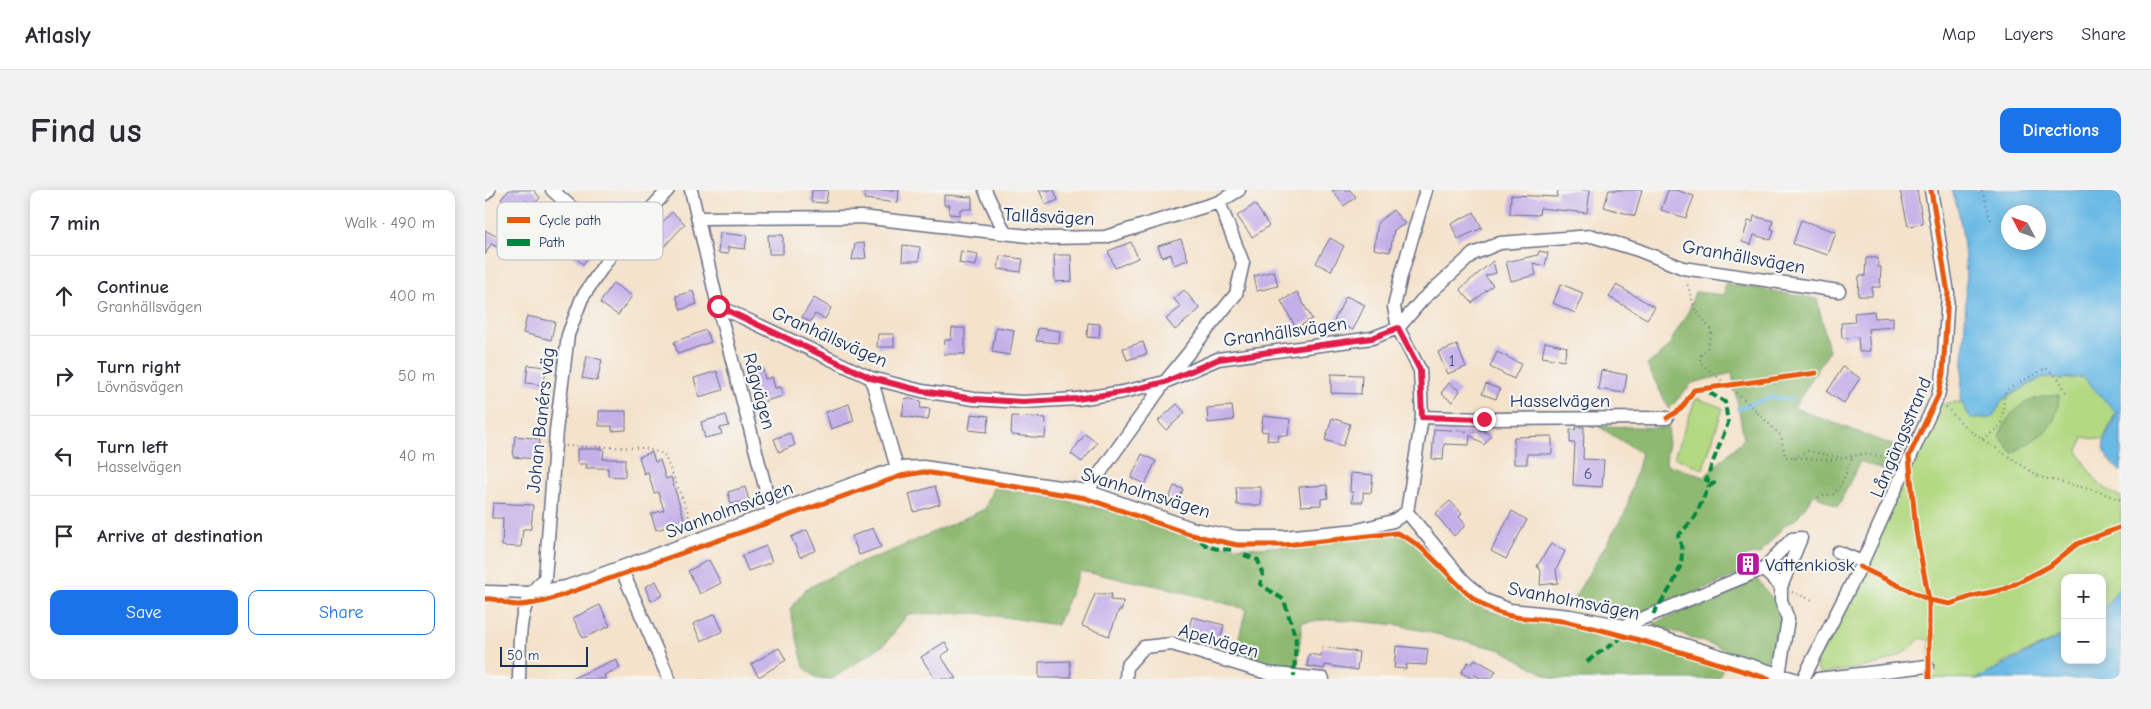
<!DOCTYPE html>
<html lang="en">
<head>
<meta charset="utf-8">
<style>
  :root { --surface:#fff; --page:#f2f2f3; --text:#2b2b33; --muted:#7c7c81; --line:#e1e1e2; --accent:#1a73e8 }
  body { margin:0; font-family:"Comic Neue",sans-serif; background:var(--page); color:var(--text) }
  .controls { position:absolute; right:15px; bottom:15px; display:grid; overflow:hidden; border-radius:10px; box-shadow:0 2px 12px #0003 }
  .controls button { width:45px; height:45px; display:grid; place-items:center; padding:0; border:0; border-bottom:1px solid var(--line); background:var(--surface); color:var(--text); font:25px sans-serif }
  .compass { position:absolute; left:1516px; top:15px; width:45px; height:45px; border-radius:50%; background:var(--surface); box-shadow:0 2px 12px #0003; rotate:311deg }
  .scale { position:absolute; left:15px; bottom:12px; width:88px; box-sizing:border-box; padding-left:5px; border:2px solid #1b2f5e; border-top:0; font-size:14px; line-height:18px; white-space:nowrap; color:#1b2f5e; -webkit-text-stroke:4px #f6f6f2; paint-order:stroke }
  .stop { position:absolute; width:15px; height:15px; margin:-11px; border:4px solid #e11d48; border-radius:50%; background:#fff }
  .stop.end { background:#e11d48; border-color:#fff; box-shadow:0 1px 5px #0008 }
  .list { margin:0; padding:0; list-style:none }
  h2 { display:flex; justify-content:space-between; align-items:center; height:65px; margin:0; padding:0 20px; font-size:21px }
  h2 small { font-size:16px; font-weight:400; color:var(--muted) }
  .list li { display:grid; grid-template-columns:32px 1fr auto; gap:15px; align-items:center; box-sizing:border-box; height:80px; padding:0 20px; border-top:1px solid var(--line) }
  .list b { display:block; font-size:19px; white-space:nowrap }
  .list p { margin:0; font-size:16px; white-space:nowrap; color:var(--muted) }
  .list em { font-size:16px; font-style:normal; color:var(--muted) }
  .actions { display:flex; gap:10px; padding:15px 20px }
  .actions a { flex:1; padding:11px 0; border:1px solid var(--accent); border-radius:10px; text-align:center; font-size:18px; color:var(--accent) }
  .actions .main { background:var(--accent); color:#fff }
  .icon { flex:none; width:28px; height:28px; fill:none; stroke:currentColor; stroke-width:2; stroke-linecap:round; stroke-linejoin:round }
  .map { position:relative; flex:none; width:1636px; height:489px; overflow:hidden; border-radius:10px }
  header { display:flex; align-items:center; gap:30px; box-sizing:border-box; height:70px; padding:0 25px; background:var(--surface); border-bottom:1px solid var(--line) }
  header strong { font-size:24px }
  nav { display:flex; gap:28px; margin-inline-start:auto; font-size:18px }
  .intro { display:flex; align-items:center; justify-content:space-between; box-sizing:border-box; height:120px; padding:0 30px }
  h1 { margin:0; font-size:35px }
  .button { padding:12px 22px; border-radius:10px; background:var(--accent); color:#fff; font-size:18px; font-weight:700 }
  main { display:flex; gap:30px; padding:0 30px }
  aside { flex:1; background:var(--surface); border-radius:10px; box-shadow:0 2px 12px #0003 }
  .map>svg:first-child { display:block }
  .green { fill:#b3d983; stroke:#678470 }
  .forest { fill:#8eb971; stroke:#547468 }
  .water { fill:#6bbae5; stroke:#4374a2; fill-rule:evenodd }
  .lines { fill:none; stroke-linecap:round; stroke-linejoin:round }
  .stream { stroke:#6bbae5; stroke-width:4 }
  .building { fill:#c4afe8 }
  .minor-casing { stroke:#676e84; stroke-width:15 }
  .path { stroke:#676e84; stroke-width:2; stroke-dasharray:1 4; stroke-linecap:butt }
  .minor { stroke:#fff; stroke-width:12 }
  .quiet { stroke:#00873e; stroke-width:4; stroke-dasharray:8 4; stroke-linecap:butt }
  .cycleway-casing { stroke:#f6f6f2; stroke-width:8 }
  .cycleway { stroke:#e8590c; stroke-width:5 }
  .route { stroke:#e11d48; stroke-width:6 }
  .labels { text-anchor:middle; stroke-width:4.5; stroke-linejoin:round; paint-order:stroke }
  .number-label { font-size:16px; fill:#454f80 }
  .street-label { font-size:19px; fill:#1b2f5e; stroke:#f6f6f2 }
  .poi-label { font-size:19px; fill:#1b2f5e; stroke:#f6f6f2; text-anchor:start }
  .key { fill:#f6f6f2; stroke:#b4bac6; stroke-width:1 }
  .key-label { font-size:14px; fill:#1b2f5e }
</style>
</head>
<body>
<header>
<strong>Atlasly</strong>
<nav><a>Map</a><a>Layers</a><a>Share</a></nav>
</header>
<div class="intro"><h1>Find us</h1><a class="button">Directions</a></div>
<main>
<aside>
<h2>7 min<small>Walk · 490 m</small></h2>
<ul class="list">
<li><svg class="icon" aria-label="ahead" viewBox="0 0 24 24"><path d="M12 20V5M6 11l6-6 6 6"/></svg><div><b>Continue</b><p>Granhällsvägen</p></div><em>400 m</em></li>
<li><svg class="icon" aria-label="right" viewBox="0 0 24 24"><path d="M7 20v-9h11M14 6l5 5-5 5"/></svg><div><b>Turn right</b><p>Lövnäsvägen</p></div><em>50 m</em></li>
<li><svg class="icon" aria-label="left" viewBox="0 0 24 24"><path d="M17 20v-9H6M10 6l-5 5 5 5"/></svg><div><b>Turn left</b><p>Hasselvägen</p></div><em>40 m</em></li>
<li><svg class="icon" aria-label="arrive" viewBox="0 0 24 24"><path d="M6 21V4h12l-3 4 3 4H6"/></svg><div><b>Arrive at destination</b></div></li>
</ul>
<div class="actions"><a class="main">Save</a><a>Share</a></div>
</aside>
<div class="map">
<svg width="1636" height="489" viewBox="0 0 1636 489">
  <rect width="100%" height="100%" fill="#f6f6f2"/>
  <filter id="ink" filterUnits="userSpaceOnUse"><feTurbulence type="fractalNoise" baseFrequency=".02" numOctaves="2"/><feDisplacementMap in="SourceGraphic" scale="10" xChannelSelector="R" yChannelSelector="G"/><feConvolveMatrix kernelMatrix="1 2 1 2 8 2 1 2 1" color-interpolation-filters="sRGB"/></filter>
  <filter id="wash" filterUnits="userSpaceOnUse"><feTurbulence type="fractalNoise" baseFrequency=".0096" numOctaves="4" result="noise"/><feDisplacementMap in="SourceGraphic" scale="20" xChannelSelector="R" yChannelSelector="G"/><feGaussianBlur stdDeviation="1.12" result="paint"/><feColorMatrix in="noise" values="0 0 0 0 0 0 0 0 0 0 0 0 0 0 0 0 0 1.4 0 .05"/><feComposite in="paint" operator="in"/></filter>
  <g filter="url(#wash)">
    <rect width="100%" height="100%" fill="#f4e2ca"/>
    <path class="green" d="M 1558,187 L 1574,189 L 1598,187 L 1631,222 L 1618,250 L 1598,247 L 1593,261 C 1602,281 1615,299 1636,307 L 1636,395 L 1617,423 L 1617,388 L 1580,388 L 1580,444 L 1517,474 L 1499,487 L 1492,489 L 1445,488 L 1444,450 L 1435,448 C 1411,478 1370,478 1335,484 L 1331,476 L 1450,219 L 1461,213 L 1476,212 L 1486,228 Z
      M 1211,208 L 1238,218 L 1218,279 L 1189,267 Z"/>
    <path class="forest" d="M 1240,93 L 1332,109 L 1344,161 L 1309,218 L 1418,259 L 1408,284 L 1375,271 L 1353,317 L 1335,308 L 1330,303 L 1311,329 L 1299,336 L 1274,365 C 1264,363 1258,366 1254,376 L 1257,383 L 1148,428 L 1085,415 L 1141,321 L 1156,263 L 1113,236 L 1184,238 L 1181,274 L 1219,287 L 1259,249 L 1247,183 L 1207,193 L 1184,219 L 1162,175 L 1181,160 L 1204,120 L 1210,102 L 1239,105 Z
      M 1574,205 C 1572,242 1556,244 1528,263 L 1514,246 C 1526,217 1541,207 1574,205 Z
      M 508,298 L 579,310 L 634,323 L 734,355 L 772,358 L 826,354 L 906,338 L 924,343 L 936,352 L 1000,420 L 1023,426 L 1092,435 L 1240,474 L 1234,489 L 1068,489 L 1017,460 L 914,435 L 849,429 L 817,432 L 812,479 C 789,478 770,475 750,464 L 761,419 L 683,398 L 595,381 L 572,435 L 492,423 L 423,424 L 400,454 L 347,489 L 332,489 L 319,477 L 305,419 L 321,399 L 364,377 L 409,360 L 500,319 Z
      M 1272,389 L 1301,426 L 1280,474 L 1168,434 Z"/>
    <path class="water" d="M 1467,0 L 1636,0 L 1636,282 C 1606,255 1622,251 1631,222 L 1598,187 L 1574,189 L 1558,187 L 1519,208 L 1507,228 L 1486,228 L 1476,212 C 1478,145 1490,64 1467,0 ZM 1524,22 L 1554,22 L 1554,52 L 1524,52 Z
      M 1636,395 L 1636,489 L 1492,489 L 1580,444 L 1580,470 L 1617,470 L 1617,423 Z"/>
    <g class="lines">
      <path class="stream" d="M 1267,214 L 1288,207 L 1306,210
        M 1253,219 L 1264,215"/>
    </g>
    <g id="blocks">
      <path class="building" d="M 24,0 L 49,0 L 55,8 L 47,16 L 40,10 L 23,28 L 15,21 L 21,14 L 16,9 Z
        M 327,0 L 343,0 L 341,13 L 326,12 Z
        M 380,0 L 414,0 L 413,13 L 379,9 Z
        M 554,0 L 569,0 L 573,10 L 561,15 Z
        M 847,0 L 865,0 L 871,7 L 859,16 Z
        M 1073,0 L 1105,0 L 1102,23 L 1055,18 L 1054,25 L 1025,24 L 1026,5 L 1072,7 Z
        M 1124,0 L 1157,0 L 1150,26 L 1119,17 Z
        M 1183,0 L 1191,0 L 1209,6 L 1201,28 L 1176,20 Z
        M 1415,0 L 1432,0 L 1438,34 L 1423,36 Z
        M 459,5 L 487,7 L 487,19 L 475,19 L 475,25 L 464,24 L 465,15 L 459,15 Z
        M 770,14 L 784,36 L 767,47 L 752,26 Z
        M 908,20 L 920,34 L 909,40 L 905,62 L 889,59 L 893,32 Z
        M 187,22 L 200,34 L 177,59 L 164,47 Z
        M 989,22 L 997,38 L 973,49 L 966,34 Z
        M 1269,26 L 1288,31 L 1286,39 L 1289,40 L 1286,50 L 1269,45 L 1266,55 L 1257,52 L 1263,31 L 1268,32 Z
        M 1316,30 L 1351,42 L 1343,65 L 1308,54 Z
        M 0,40 L 18,50 L 14,58 L 6,54 L 0,65 Z
        M 235,43 L 262,46 L 260,59 L 243,57 L 243,64 L 233,63 Z
        M 88,44 L 109,60 L 98,74 L 77,57 Z
        M 283,45 L 298,45 L 298,64 L 284,64 Z
        M 845,48 L 859,56 L 846,81 L 831,73 Z
        M 696,49 L 703,70 L 689,75 L 686,64 L 677,67 L 673,56 Z
        M 646,52 L 653,68 L 630,78 L 623,61 Z
        M 379,53 L 381,68 L 367,70 L 370,54 Z
        M 418,55 L 435,57 L 434,71 L 417,71 Z
        M 476,61 L 493,64 L 491,76 L 474,73 Z
        M 1054,61 L 1063,63 L 1060,76 L 1048,73 L 1051,85 L 1026,91 L 1021,72 L 1053,65 Z
        M 569,65 L 586,65 L 587,91 L 570,92 Z
        M 515,66 L 538,69 L 536,82 L 513,79 Z
        M 1381,68 L 1393,68 L 1393,77 L 1396,77 L 1395,97 L 1387,97 L 1387,106 L 1373,106 L 1374,86 L 1380,86 Z
        M 1008,71 L 1011,83 L 1000,86 L 1008,95 L 987,113 L 975,99 Z
        M 789,81 L 793,96 L 772,101 L 769,86 Z
        M 128,93 L 147,106 L 133,125 L 115,113 Z
        M 1076,94 L 1098,103 L 1090,123 L 1068,113 Z
        M 1131,95 L 1170,117 L 1162,129 L 1124,107 Z
        M 699,100 L 715,119 L 690,140 L 681,129 L 696,117 L 689,109 Z
        M 208,101 L 212,114 L 196,120 L 191,106 Z
        M 812,102 L 827,129 L 811,138 L 796,111 Z
        M 861,106 L 880,115 L 868,140 L 849,131 Z
        M 329,108 L 346,118 L 340,129 L 330,124 L 325,132 L 317,127 Z
        M 1389,121 L 1390,128 L 1408,127 L 1408,137 L 1383,139 L 1385,161 L 1374,162 L 1373,147 L 1357,148 L 1356,133 L 1370,132 L 1369,123 Z
        M 42,126 L 70,132 L 66,150 L 38,143 Z
        M 603,133 L 615,134 L 614,148 L 602,147 Z
        M 511,137 L 529,140 L 525,165 L 507,162 Z
        M 467,138 L 480,138 L 480,164 L 459,164 L 460,150 L 466,150 Z
        M 553,138 L 575,141 L 574,153 L 551,151 Z
        M 221,140 L 226,152 L 193,164 L 189,152 Z
        M 393,144 L 409,144 L 409,157 L 392,157 Z
        M 658,152 L 662,164 L 642,170 L 638,158 Z
        M 1060,152 L 1082,157 L 1079,171 L 1057,167 Z
        M 972,155 L 981,177 L 962,184 L 953,162 Z
        M 1012,162 L 1036,174 L 1029,189 L 1005,177 Z
        M 102,166 L 117,170 L 112,191 L 97,188 Z
        M 43,175 L 61,177 L 59,195 L 41,193 Z
        M 277,177 L 280,189 L 287,187 L 290,198 L 296,197 L 298,206 L 274,213 L 265,181 Z
        M 1358,177 L 1375,188 L 1359,213 L 1342,202 Z
        M 1116,180 L 1142,185 L 1139,203 L 1113,199 Z
        M 232,181 L 238,200 L 214,207 L 209,188 Z
        M 846,184 L 877,185 L 876,204 L 846,203 Z
        M 964,193 L 975,201 L 967,212 L 956,203 Z
        M 1001,194 L 1015,199 L 1011,209 L 997,204 Z
        M 420,208 L 436,211 L 435,218 L 445,219 L 443,230 L 417,226 Z
        M 364,214 L 369,231 L 346,239 L 341,222 Z
        M 692,214 L 700,223 L 681,240 L 673,231 Z
        M 747,216 L 749,230 L 723,233 L 722,218 Z
        M 114,221 L 141,221 L 141,240 L 127,241 L 127,236 L 114,236 Z
        M 486,224 L 504,226 L 502,242 L 484,240 Z
        M 241,225 L 244,236 L 235,238 L 237,244 L 220,248 L 216,232 Z
        M 527,226 L 561,228 L 560,248 L 526,245 Z
        M 778,226 L 805,229 L 803,246 L 794,245 L 793,251 L 782,250 L 783,242 L 776,241 Z
        M 847,228 L 865,234 L 858,256 L 840,250 Z
        M 1091,237 L 1099,237 L 1098,269 L 1119,270 L 1117,297 L 1088,295 L 1090,253 L 1085,253 L 1085,240 L 1090,240 Z
        M 949,239 L 991,242 L 998,240 L 1006,246 L 999,255 L 985,245 L 984,255 L 959,254 L 958,270 L 947,269 Z
        M 305,243 L 310,255 L 294,262 L 289,249 Z
        M 600,244 L 612,253 L 597,272 L 586,264 Z
        M 30,246 L 55,249 L 52,269 L 28,267 Z
        M 1067,246 L 1067,264 L 1042,264 L 1042,274 L 1029,274 L 1029,247 Z
        M 92,259 L 119,259 L 118,269 L 140,269 L 140,287 L 123,286 L 123,278 L 101,278 L 102,274 L 92,274 Z
        M 167,262 L 170,272 L 175,270 L 181,289 L 186,287 L 200,332 L 171,340 L 166,324 L 179,320 L 173,302 L 169,303 L 163,282 L 159,284 L 154,267 Z
        M 657,264 L 671,271 L 660,294 L 646,288 Z
        M 866,283 L 888,285 L 886,303 L 878,302 L 878,312 L 867,312 L 868,302 L 865,302 Z
        M 842,295 L 843,308 L 836,309 L 836,315 L 816,316 L 814,297 Z
        M 450,296 L 455,314 L 429,322 L 424,304 Z
        M 689,296 L 698,299 L 693,315 L 683,312 Z
        M 260,297 L 264,310 L 246,314 L 243,302 Z
        M 751,297 L 776,297 L 776,315 L 752,315 Z
        M 965,311 L 977,324 L 974,327 L 981,335 L 969,346 L 950,324 Z
        M 8,313 L 48,315 L 46,339 L 38,339 L 36,357 L 17,356 L 18,328 L 7,328 Z
        M 1027,321 L 1042,330 L 1021,369 L 1006,361 Z
        M 388,338 L 396,357 L 374,365 L 367,346 Z
        M 322,340 L 331,360 L 315,367 L 306,347 Z
        M 1066,354 L 1080,361 L 1071,380 L 1073,393 L 1055,395 L 1056,381 L 1052,376 Z
        M 281,356 L 287,372 L 263,381 L 257,366 Z
        M 224,370 L 236,393 L 215,404 L 203,381 Z
        M 171,391 L 178,405 L 166,411 L 160,397 Z
        M 610,404 L 627,404 L 625,410 L 638,411 L 637,420 L 634,420 L 624,446 L 597,436 Z
        M 115,415 L 125,436 L 98,448 L 88,428 Z
        M 230,424 L 238,441 L 216,451 L 208,434 Z
        M 707,427 L 739,435 L 734,453 L 702,445 Z
        M 460,452 L 465,460 L 456,466 L 471,489 L 450,489 L 436,467 Z
        M 911,456 L 943,459 L 941,475 L 922,474 L 921,479 L 909,478 Z
        M 837,457 L 874,462 L 872,480 L 840,475 L 839,479 L 822,476 L 824,464 L 836,466 Z
        M 294,458 L 301,470 L 274,487 L 266,474 Z
        M 131,469 L 135,478 L 119,485 L 121,489 L 86,489 Z
        M 990,469 L 1011,481 L 1006,489 L 997,489 L 990,485 L 988,489 L 976,483 L 983,472 L 987,474 Z
        M 585,471 L 586,488 L 554,488 L 554,472 Z"/>
    </g>
  </g>
  <g filter="url(#ink)">
    <use href="#blocks" fill-opacity="0" stroke="#676e84" stroke-width="1"/>
    <g class="lines">
      <defs>
        <path id="minor" d="M 67,0 L 131,57
          M 206,0 L 233,116 L 287,323
          M 500,0 L 520,43
          M 0,4 L 4,0
          M 214,28 L 376,27 L 561,48 L 620,47 L 734,12 L 754,0
          M 233,116 L 386,188 L 437,201 L 489,209 L 538,212 L 592,209 L 638,202 L 680,192 L 733,169 L 887,148 L 913,138 L 937,110 L 988,64 L 1015,53 L 1107,46 L 1153,60 L 1198,78 L 1354,101
          M 386,188 L 412,278
          M 937,227 L 999,229 L 1182,228
          M 602,301 L 680,192 L 751,104 L 758,73 L 734,12
          M 922,322 L 937,227 L 935,180 L 913,138 L 909,117 L 916,86 L 941,0
          M 1353,362 L 1377,372
          M 136,378 L 184,489
          M 1278,379 L 1296,397
          M 0,402 L 46,403 L 81,397 L 412,278 L 438,277 L 602,301 L 709,339 L 752,347 L 799,347 L 873,340 L 908,331 L 922,322 L 978,390 L 1000,410 L 1025,420 L 1085,426 L 1139,436 L 1309,489
          M 1139,436 L 1278,379 L 1307,349 L 1316,348 L 1296,397 L 1296,410 L 1303,429 L 1294,485
          M 34,489 C 35,462 32,428 46,404 C 50,398 55,393 60,389 L 71,241 L 83,145 L 97,108 L 131,57 L 183,0
          M 641,489 L 642,476 L 659,457 L 687,454 L 782,483 L 838,489
          M 1318,489 L 1375,377 L 1453,206 L 1458,183 L 1463,103 L 1446,0
          M 1333,489 L 1442,476"/>
      </defs>
      <use href="#minor" class="minor-casing"/>
      <path class="path" d="M 1497,0 L 1506,31
        M 1201,90 L 1210,119 L 1227,141 L 1222,159 L 1215,166 L 1215,172 L 1263,213 L 1296,246 L 1300,267 L 1349,270 L 1376,264 L 1412,268
        M 1461,217 L 1481,238 L 1497,249 L 1555,287 L 1612,301 L 1636,310
        M 1497,249 C 1526,232 1514,228 1521,200 L 1561,178 L 1574,189 L 1582,204
        M 81,256 L 159,258 L 179,264 L 203,322 L 205,340
        M 1309,268 L 1323,261 L 1354,267
        M 1333,307 L 1349,304 L 1358,291 L 1367,268
        M 1307,402 L 1330,411"/>
      <use href="#minor" class="minor"/>
      <path class="quiet" d="M 716,351 C 724,360 738,359 749,360
        M 759,365 L 773,370 L 778,386 L 775,394 L 799,410 L 811,450 L 809,486
        M 1168,424 C 1183,401 1206,375 1193,346 L 1210,327 L 1223,297 L 1229,293 L 1221,290 L 1243,233 L 1240,212 L 1218,199
        M 1102,472 C 1114,461 1127,456 1138,446"/>
      <defs>
        <path id="cycleway" d="M 1182,228 L 1196,219 L 1209,200 L 1331,183
          M 1375,377 L 1444,410 L 1465,414 L 1488,406 L 1520,399 L 1565,376 L 1592,354 L 1636,337
          M 0,409 C 12,408 13,411 24,414 C 35,417 49,413 61,411 L 416,286 L 439,282 L 600,308 L 707,345 L 752,355 L 800,355 L 912,343 C 950,359 969,401 1005,419 C 1034,433 1058,426 1087,433 C 1153,448 1218,469 1284,489
          M 1444,489 L 1444,410 L 1431,341 L 1424,266 L 1453,206 L 1458,183 L 1463,103 L 1446,0"/>
      </defs>
      <use href="#cycleway" class="cycleway-casing"/>
      <use href="#cycleway" class="cycleway"/>
    </g>
  </g>
  <g class="lines" filter="url(#ink)">
    <path class="route" d="M 233,116 L 386,188 L 437,201 L 489,209 L 538,212 L 592,209 L 638,202 L 680,192 L 734,169 L 887,148 L 913,138 L 935,180 L 937,227 L 999,229"/>
  </g>
  <defs>
    <symbol id="building-square" viewBox="-11 -11 22 22"><rect x="-9" y="-9" width="18" height="18" rx="4" fill="#b5179e" stroke="#f6f6f2"/><path d="M-4-6H4V6H1V3H-1V6H-4ZM-2.5-4.3h1.7v1.8h-1.7ZM.8-4.3h1.7v1.8H.8ZM-2.5-1h1.7V.8h-1.7ZM.8-1h1.7V.8H.8Z" fill="#fff"/></symbol>
  </defs>
  <g fill-rule="evenodd">
    <use href="#building-square" x="1249" y="360" width="28" height="28"/>
  </g>
  <g class="labels">
    <g class="number-label">
      <text x="967" y="176">1</text>
      <text x="1103" y="289">6</text>
    </g>
    <g class="street-label">
      <text transform="translate(564 26) rotate(3)" y="7">Tallåsvägen</text>
      <text transform="translate(1259 66) rotate(10)" y="7">Granhällsvägen</text>
      <text transform="translate(800 141) rotate(-8)" y="7">Granhällsvägen</text>
      <text transform="translate(345 146) rotate(24)" y="7">Granhällsvägen</text>
      <text transform="translate(275 201) rotate(75)" y="7">Rågvägen</text>
      <text x="1075" y="217">Hasselvägen</text>
      <text transform="translate(55 230) rotate(-84)" y="7">Johan Banérs väg</text>
      <text transform="translate(1415 247) rotate(-67)" y="7">Långängsstrand</text>
      <text transform="translate(661 302) rotate(17)" y="7">Svanholmsvägen</text>
      <text transform="translate(244 319) rotate(-20)" y="7">Svanholmsvägen</text>
      <text transform="translate(1089 410) rotate(11)" y="7">Svanholmsvägen</text>
      <text transform="translate(734 450) rotate(16)" y="7">Apelvägen</text>
    </g>
    <g class="poi-label">
      <text x="1280" y="381">Vattenkiosk</text>
    </g>
  </g>
  <rect x="12" y="12" width="166" height="58" rx="8" class="key"/>
  <rect x="22" y="27" width="23" height="6" fill="#e8590c"/>
  <rect x="22" y="49" width="23" height="7" fill="#00873e"/>
  <g class="key-label">
    <text x="54" y="35">Cycle path</text>
    <text x="54" y="57">Path</text>
  </g>
</svg>
<div class="controls">
<button>+</button>
<button>−</button>
</div>
<svg class="compass" viewBox="-18 -18 36 36"><path d="M0-13l5 13h-10z" fill="#e53935"/><path d="M0 13l5-13h-10z" fill="#7c7c81"/></svg>
<div class="scale">50 m</div>
<div class="stop" style="left:233px;top:116px"></div>
<div class="stop end" style="left:999px;top:229px"></div>
</div>
</main>
</body>
</html>
